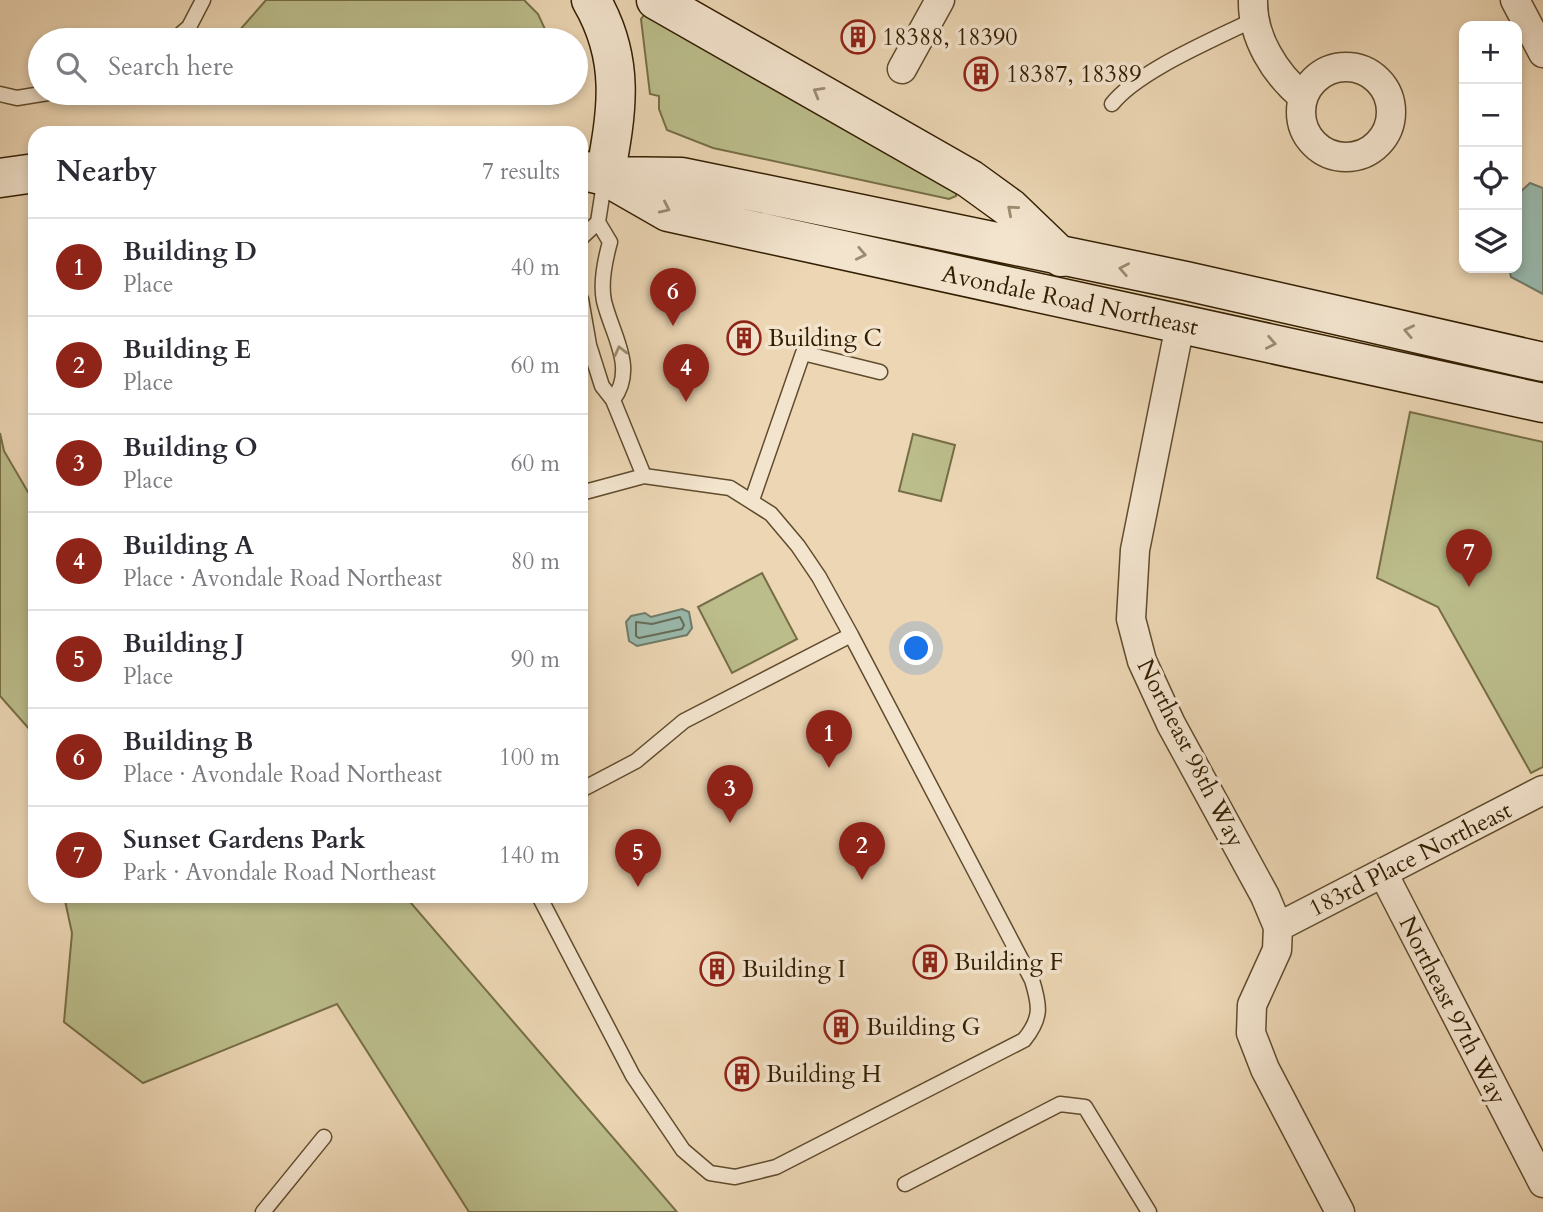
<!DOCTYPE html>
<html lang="en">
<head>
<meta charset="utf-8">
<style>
  :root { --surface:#fff; --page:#f2f2f3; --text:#2b2b33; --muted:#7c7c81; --line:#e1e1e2; --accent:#8f2418 }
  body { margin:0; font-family:Cardo,serif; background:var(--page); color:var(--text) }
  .controls { position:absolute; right:21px; top:21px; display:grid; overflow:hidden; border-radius:14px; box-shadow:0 4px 10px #0003 }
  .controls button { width:63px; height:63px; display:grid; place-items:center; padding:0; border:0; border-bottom:2px solid var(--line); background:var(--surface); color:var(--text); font:35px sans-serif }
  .you { position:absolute; left:917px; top:649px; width:24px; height:24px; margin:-18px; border:5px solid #fff; border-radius:50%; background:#1a73e8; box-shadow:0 0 0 10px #1a73e833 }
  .badge { display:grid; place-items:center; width:46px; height:46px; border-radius:50%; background:var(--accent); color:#fff; font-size:23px; font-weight:700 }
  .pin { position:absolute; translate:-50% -58px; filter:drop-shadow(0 2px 4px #0008) }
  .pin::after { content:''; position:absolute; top:37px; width:24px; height:21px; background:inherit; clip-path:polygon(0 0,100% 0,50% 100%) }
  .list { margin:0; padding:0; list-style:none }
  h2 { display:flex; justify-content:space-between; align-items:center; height:91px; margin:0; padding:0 28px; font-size:30px }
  h2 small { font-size:23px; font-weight:400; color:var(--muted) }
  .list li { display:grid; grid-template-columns:46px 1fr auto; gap:21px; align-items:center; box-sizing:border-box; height:98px; padding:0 28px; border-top:2px solid var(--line) }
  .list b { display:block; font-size:26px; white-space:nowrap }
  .list p { margin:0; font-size:23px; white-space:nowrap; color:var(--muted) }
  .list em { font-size:23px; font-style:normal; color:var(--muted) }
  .icon { flex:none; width:38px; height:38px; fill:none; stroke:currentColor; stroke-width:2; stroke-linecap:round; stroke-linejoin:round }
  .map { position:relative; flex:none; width:1543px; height:1212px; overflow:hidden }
  .search { position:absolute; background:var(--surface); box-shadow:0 4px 10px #0003; left:28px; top:28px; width:560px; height:77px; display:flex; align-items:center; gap:18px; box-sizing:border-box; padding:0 24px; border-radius:38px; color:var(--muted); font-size:26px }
  .panel { position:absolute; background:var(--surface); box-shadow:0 4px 10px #0003; left:28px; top:126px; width:560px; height:777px; border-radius:21px }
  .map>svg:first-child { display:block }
  .green { fill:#bbbd8b; stroke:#766e46; stroke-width:2 }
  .water { fill:#99b9ad; stroke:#707b68; stroke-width:2 }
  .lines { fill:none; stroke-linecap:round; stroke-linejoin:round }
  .shore { stroke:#666c56; stroke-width:2 }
  .service-casing { stroke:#604c2d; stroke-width:17 }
  .minor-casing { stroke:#604c2d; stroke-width:31 }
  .secondary-casing { stroke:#321e00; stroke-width:41 }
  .service { stroke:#f3e4ce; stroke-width:14 }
  .minor { stroke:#f3e4ce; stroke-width:28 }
  .secondary { stroke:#f3e4ce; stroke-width:38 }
  .oneway { stroke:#9c8b71 }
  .labels { text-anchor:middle; stroke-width:7; stroke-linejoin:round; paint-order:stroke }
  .poi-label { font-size:24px; fill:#321e00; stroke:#f3e4ce; text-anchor:start }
  .street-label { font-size:24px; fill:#321e00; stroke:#f3e4ce }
</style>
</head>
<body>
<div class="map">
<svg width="1543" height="1212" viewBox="0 0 1543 1212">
  <rect width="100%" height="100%" fill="#ecd6b4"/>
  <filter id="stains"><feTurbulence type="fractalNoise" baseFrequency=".00286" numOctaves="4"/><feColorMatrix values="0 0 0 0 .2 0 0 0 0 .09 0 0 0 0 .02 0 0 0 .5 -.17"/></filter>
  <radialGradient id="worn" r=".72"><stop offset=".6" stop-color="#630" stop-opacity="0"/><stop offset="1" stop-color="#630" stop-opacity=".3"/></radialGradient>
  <path class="green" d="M 266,0 L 524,0 L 538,14 L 550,40 L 231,40 Z
    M 648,10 L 956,188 L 956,196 L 949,199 L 713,148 L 667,130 L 659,109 L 659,96 L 650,94 L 641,19 Z
    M 1410,412 L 1543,442 L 1543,767 L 1531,773 L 1438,607 L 1377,578 Z
    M 0,433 L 4,451 L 35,504 L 35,750 L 31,731 L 0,696 Z
    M 913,434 L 955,445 L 941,501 L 899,491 Z
    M 762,573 L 797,639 L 732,673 L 698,607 Z
    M 64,896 L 405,896 L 677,1212 L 469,1212 L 337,1004 L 143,1083 L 64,1022 L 72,933 Z"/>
  <path class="water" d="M 1530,183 L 1543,188 L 1543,294 L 1511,277 L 1509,268 L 1517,268 L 1517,195 Z
    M 682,609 L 689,612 L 692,628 L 687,635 L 637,646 L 629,641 L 626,622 L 631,616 L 645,613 L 651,617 Z"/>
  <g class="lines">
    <path class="shore" d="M 680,617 L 684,625 L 682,629 L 639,638 L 636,636 L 636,622 L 652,624 Z"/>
    <defs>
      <path id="service" d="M 174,40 L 189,27 L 203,0
        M 0,94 L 17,98 L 48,93
        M 1112,104 C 1138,71 1213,40 1253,20
        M 598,222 L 610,242 C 605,260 600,282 604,301 C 612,335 637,368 613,400
        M 581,238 L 598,222 L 605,177
        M 581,299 L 589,345 L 602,386 L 613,400 L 644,476
        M 581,493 L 644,476 L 730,488 L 771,514 L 798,546 L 819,577 L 851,635
        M 752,500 L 803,353 L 880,372
        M 539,896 L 633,1076 L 683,1150 L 710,1173 L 735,1177 L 776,1167 L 1024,1040 C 1042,1018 1040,1006 1032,980 L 851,635 L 684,721 L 636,761 L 581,790
        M 905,1184 L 1060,1104 L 1085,1107 L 1149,1212
        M 263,1212 L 324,1137"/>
      <path id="minor" d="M 1253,0 C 1252,37 1275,74 1303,97
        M 1515,0 L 1543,53
        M1301 112a45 45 0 1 1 90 0a45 45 0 1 1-90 0Z
        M 902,69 L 940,0
        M 1180,325 L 1135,550 L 1131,619 L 1142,661 L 1171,724 L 1265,896 L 1278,927 L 1277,950 L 1252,1005 L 1251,1033 L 1265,1069 L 1340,1212
        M 1383,873 L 1543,1183
        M 1278,927 L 1543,790"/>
      <path id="secondary" d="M 591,0 C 626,60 617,111 605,176
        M 656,0 L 970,179 L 1010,208 L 1061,257
        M 581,170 L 605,176 L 682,177 L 1186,281 L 1543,362
        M 607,177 L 668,212 L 1543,403
        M 0,178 L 35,173"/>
    </defs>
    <use href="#service" class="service-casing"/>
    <use href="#minor" class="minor-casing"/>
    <use href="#secondary" class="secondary-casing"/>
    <use href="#service" class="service"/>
    <use href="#minor" class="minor"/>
    <use href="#secondary" class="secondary"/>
  </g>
  <defs><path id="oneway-chevron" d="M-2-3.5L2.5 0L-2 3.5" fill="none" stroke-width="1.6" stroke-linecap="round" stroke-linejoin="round" transform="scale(1.75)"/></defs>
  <g class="oneway">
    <use href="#oneway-chevron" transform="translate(818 92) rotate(-150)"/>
    <use href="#oneway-chevron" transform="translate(665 208) rotate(25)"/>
    <use href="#oneway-chevron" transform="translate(1012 210) rotate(-139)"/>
    <use href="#oneway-chevron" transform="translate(861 254) rotate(12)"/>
    <use href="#oneway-chevron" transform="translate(1124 269) rotate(-169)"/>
    <use href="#oneway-chevron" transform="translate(1409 331) rotate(-168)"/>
    <use href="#oneway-chevron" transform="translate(1271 343) rotate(11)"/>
    <use href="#oneway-chevron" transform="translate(620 351) rotate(-104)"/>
  </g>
  <defs>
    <symbol id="building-ring" viewBox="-11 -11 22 22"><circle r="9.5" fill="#f3e4ce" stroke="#8f2418" stroke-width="1.5"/><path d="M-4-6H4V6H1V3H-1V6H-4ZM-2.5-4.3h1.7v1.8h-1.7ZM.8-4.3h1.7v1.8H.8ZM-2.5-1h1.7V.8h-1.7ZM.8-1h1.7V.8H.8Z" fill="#8f2418"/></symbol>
  </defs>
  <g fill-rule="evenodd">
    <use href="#building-ring" x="839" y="18" width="38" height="38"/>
    <use href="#building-ring" x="962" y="55" width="38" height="38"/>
    <use href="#building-ring" x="725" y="319" width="38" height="38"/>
    <use href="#building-ring" x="911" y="943" width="38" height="38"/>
    <use href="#building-ring" x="698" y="950" width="38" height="38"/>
    <use href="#building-ring" x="822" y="1008" width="38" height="38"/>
    <use href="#building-ring" x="723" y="1055" width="38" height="38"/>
  </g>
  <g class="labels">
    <g class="poi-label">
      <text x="882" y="45">18388, 18390</text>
      <text x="1006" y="82">18387, 18389</text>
      <text x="768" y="346">Building C</text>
      <text x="954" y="970">Building F</text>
      <text x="742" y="977">Building I</text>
      <text x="866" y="1035">Building G</text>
      <text x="766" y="1082">Building H</text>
    </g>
    <g class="street-label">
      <text transform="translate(1070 300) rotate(12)" y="8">Avondale Road Northeast</text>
      <text transform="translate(1191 753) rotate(63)" y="8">Northeast 98th Way</text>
      <text transform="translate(1410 859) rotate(-27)" y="8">183rd Place Northeast</text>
      <text transform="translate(1453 1010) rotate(63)" y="8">Northeast 97th Way</text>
    </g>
  </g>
  <rect width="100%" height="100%" filter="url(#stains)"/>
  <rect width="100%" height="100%" fill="url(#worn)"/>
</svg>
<div class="controls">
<button>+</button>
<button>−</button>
<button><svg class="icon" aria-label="locate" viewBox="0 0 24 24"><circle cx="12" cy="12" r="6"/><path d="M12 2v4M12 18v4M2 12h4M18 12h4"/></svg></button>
<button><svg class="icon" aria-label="layers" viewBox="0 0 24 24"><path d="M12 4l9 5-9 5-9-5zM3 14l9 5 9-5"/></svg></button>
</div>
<div class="you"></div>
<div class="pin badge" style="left:829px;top:768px">1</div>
<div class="pin badge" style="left:862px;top:880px">2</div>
<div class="pin badge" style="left:730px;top:823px">3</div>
<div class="pin badge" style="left:686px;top:402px">4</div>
<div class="pin badge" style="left:638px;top:887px">5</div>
<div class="pin badge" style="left:673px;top:326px">6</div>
<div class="pin badge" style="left:1469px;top:587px">7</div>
<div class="search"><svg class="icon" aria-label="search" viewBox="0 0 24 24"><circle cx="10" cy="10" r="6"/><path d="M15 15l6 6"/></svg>Search here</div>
<section class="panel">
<h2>Nearby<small>7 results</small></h2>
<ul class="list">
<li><span class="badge">1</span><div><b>Building D</b><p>Place</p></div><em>40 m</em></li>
<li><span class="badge">2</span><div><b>Building E</b><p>Place</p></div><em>60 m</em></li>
<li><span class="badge">3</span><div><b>Building O</b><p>Place</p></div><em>60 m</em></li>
<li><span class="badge">4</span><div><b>Building A</b><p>Place · Avondale Road Northeast</p></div><em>80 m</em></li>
<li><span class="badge">5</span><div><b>Building J</b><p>Place</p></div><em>90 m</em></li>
<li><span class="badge">6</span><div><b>Building B</b><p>Place · Avondale Road Northeast</p></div><em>100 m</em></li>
<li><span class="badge">7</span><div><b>Sunset Gardens Park</b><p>Park · Avondale Road Northeast</p></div><em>140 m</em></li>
</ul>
</section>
</div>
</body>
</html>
